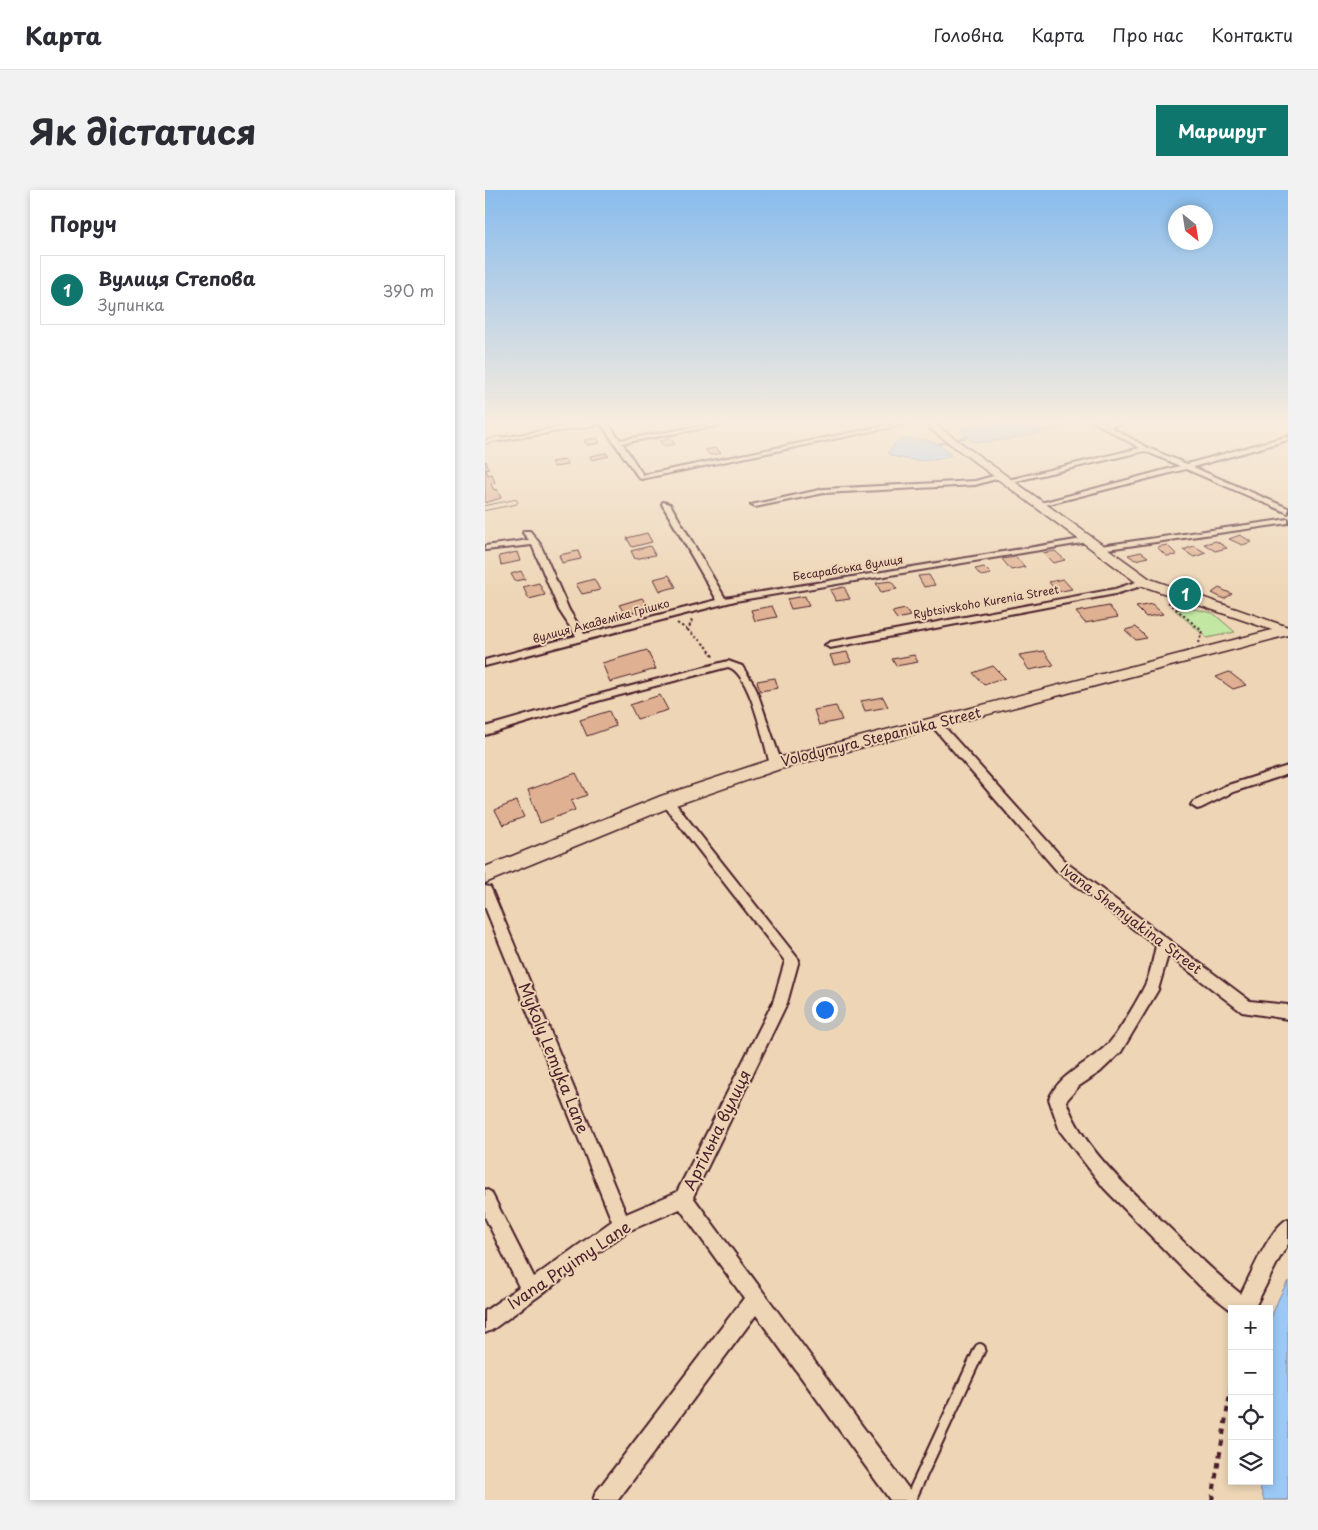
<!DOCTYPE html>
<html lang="uk">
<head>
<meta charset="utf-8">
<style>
  :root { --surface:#fff; --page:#f2f2f3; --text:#2b2b33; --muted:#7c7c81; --line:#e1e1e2; --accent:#0f766e }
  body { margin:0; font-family:"Playpen Sans",sans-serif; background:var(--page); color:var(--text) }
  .controls { position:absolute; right:15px; bottom:15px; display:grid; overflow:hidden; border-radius:0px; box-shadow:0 2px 8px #0003 }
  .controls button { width:45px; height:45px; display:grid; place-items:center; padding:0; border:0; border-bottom:1px solid var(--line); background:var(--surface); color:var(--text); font:25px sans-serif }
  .compass { position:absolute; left:683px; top:15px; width:45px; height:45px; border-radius:50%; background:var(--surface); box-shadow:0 2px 8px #0003; rotate:150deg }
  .you { position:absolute; left:339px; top:819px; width:18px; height:18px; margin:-12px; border:4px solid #fff; border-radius:50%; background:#1a73e8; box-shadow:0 0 0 8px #1a73e833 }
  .badge { display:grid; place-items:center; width:32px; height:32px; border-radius:50%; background:var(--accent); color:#fff; font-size:16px; font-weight:700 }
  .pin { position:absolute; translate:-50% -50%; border:2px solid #fff; box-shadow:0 1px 5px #0006 }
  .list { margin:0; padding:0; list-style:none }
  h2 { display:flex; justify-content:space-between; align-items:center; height:65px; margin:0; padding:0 20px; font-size:21px }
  h2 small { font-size:16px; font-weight:400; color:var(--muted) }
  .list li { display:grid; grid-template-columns:32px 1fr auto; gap:15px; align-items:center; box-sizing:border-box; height:70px; margin:0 10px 10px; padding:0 10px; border:1px solid var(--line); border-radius:0px }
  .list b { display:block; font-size:19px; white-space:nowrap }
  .list p { margin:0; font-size:16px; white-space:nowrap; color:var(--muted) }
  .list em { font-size:16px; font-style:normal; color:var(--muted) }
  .icon { flex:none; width:28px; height:28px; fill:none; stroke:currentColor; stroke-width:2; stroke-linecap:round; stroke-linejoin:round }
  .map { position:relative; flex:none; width:803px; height:1310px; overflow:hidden; border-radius:0px }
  header { display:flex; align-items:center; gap:30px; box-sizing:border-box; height:70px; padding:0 25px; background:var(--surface); border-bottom:1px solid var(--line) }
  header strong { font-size:24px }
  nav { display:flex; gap:28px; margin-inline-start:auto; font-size:18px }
  .intro { display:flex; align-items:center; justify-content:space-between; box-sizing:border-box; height:120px; padding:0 30px }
  h1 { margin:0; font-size:35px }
  .button { padding:12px 22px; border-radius:0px; background:var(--accent); color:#fff; font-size:18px; font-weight:700 }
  main { display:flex; gap:30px; padding:0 30px }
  aside { flex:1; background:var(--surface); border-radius:0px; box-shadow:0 2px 8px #0003 }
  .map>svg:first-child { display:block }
  .green { fill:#c1e7a2; stroke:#868366 }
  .water { fill:#9bc8f5; stroke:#7b84a4 }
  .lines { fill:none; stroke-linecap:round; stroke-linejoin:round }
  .stream { stroke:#7b84a4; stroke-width:2.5 }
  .building { fill:#dfb192; stroke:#4a1f2b }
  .lane-far1-casing { stroke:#4a1f2b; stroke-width:5.5 }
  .lane-casing { stroke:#4a1f2b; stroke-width:14 }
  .street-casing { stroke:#4a1f2b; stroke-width:4 }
  .secondary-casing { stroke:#4a1f2b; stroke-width:3 }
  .path-far1 { stroke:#4a1f2b; stroke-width:2; stroke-dasharray:2.5 2.5; stroke-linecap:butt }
  .path { stroke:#4a1f2b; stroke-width:4; stroke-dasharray:5.5 5.5; stroke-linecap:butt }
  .lane-far1 { stroke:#edd5b5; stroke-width:4 }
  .lane { stroke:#edd5b5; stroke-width:10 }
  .street { fill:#edd5b5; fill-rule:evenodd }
  .secondary { fill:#edd5b5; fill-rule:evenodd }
  .labels { text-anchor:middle; stroke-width:4; stroke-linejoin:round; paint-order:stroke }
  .far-street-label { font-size:11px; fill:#4a1f2b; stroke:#edd5b5 }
  .street-label { font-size:14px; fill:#4a1f2b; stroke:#edd5b5 }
  .near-street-label { font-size:16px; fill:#4a1f2b; stroke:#edd5b5 }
</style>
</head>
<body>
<header>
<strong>Карта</strong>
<nav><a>Головна</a><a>Карта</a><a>Про нас</a><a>Контакти</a></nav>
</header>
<div class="intro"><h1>Як дістатися</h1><a class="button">Маршрут</a></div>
<main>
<aside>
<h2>Поруч<small></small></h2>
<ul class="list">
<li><span class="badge">1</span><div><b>Вулиця Степова</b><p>Зупинка</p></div><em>390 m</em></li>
</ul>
</aside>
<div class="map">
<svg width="803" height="1310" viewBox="0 0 803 1310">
  <rect width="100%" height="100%" fill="#edd5b5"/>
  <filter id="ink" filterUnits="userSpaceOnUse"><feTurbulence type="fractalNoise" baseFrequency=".02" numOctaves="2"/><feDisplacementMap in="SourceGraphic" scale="10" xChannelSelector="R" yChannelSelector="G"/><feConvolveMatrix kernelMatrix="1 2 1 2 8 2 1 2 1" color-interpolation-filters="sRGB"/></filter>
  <g filter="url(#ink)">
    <path class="green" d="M 48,232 L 110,232 L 67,240 L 53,240 Z
      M 704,418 L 728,423 L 750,442 L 722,448 L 690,420 Z"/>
    <path class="water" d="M 500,232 L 599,232 C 581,237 501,257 488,251 C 483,249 479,244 476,240 Z
      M 416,249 C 441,250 447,247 466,265 C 453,273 416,272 403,263 L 411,252 Z
      M 803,1091 L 803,1310 L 779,1310 L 773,1291 L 784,1291 L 784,1133 L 794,1108 Z"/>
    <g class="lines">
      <path class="stream" d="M 472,249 L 482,247
        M 454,254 L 461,252"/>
    </g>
    <path class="building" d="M 112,248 L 115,253 L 102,255 L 99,250 Z
      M 186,249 L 190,254 L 178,256 L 175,251 Z
      M 231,258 L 236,263 L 225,265 L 220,260 Z
      M 121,263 L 124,266 L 107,270 L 105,266 Z
      M 80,270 L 83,275 L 69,277 L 66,272 Z
      M 1,271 L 4,279 L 1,280 L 3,285 L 7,284 L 10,293 L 6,294 L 9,300 L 12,299 L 16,308 L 0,313 L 0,272 Z
      M 162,343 L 167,352 L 147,357 L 142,348 Z
      M 755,345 L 767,352 L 757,355 L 744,349 Z
      M 731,351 L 742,358 L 730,361 L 719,354 Z
      M 682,355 L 692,365 L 681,366 L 672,357 Z
      M 165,356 L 170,365 L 150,369 L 146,361 Z
      M 709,356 L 721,363 L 709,367 L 698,360 Z
      M 93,361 L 96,369 L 77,373 L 74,365 Z
      M 570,361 L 580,370 L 568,373 L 558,363 Z
      M 32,362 L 35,371 L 16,375 L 14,366 Z
      M 656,362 L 663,367 L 650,370 L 643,365 Z
      M 531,367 L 540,377 L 526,380 L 517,369 Z
      M 499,377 L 506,384 L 496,386 L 490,379 Z
      M 36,381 L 40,389 L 30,391 L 26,384 Z
      M 184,385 L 191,397 L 175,401 L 169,389 Z
      M 444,385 L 450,395 L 439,397 L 433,386 Z
      M 109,389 L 115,400 L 97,404 L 91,394 Z
      M 578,389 L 587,399 L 572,402 L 564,392 Z
      M 406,391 L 412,399 L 396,402 L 391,393 Z
      M 54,393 L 60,405 L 44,409 L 38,397 Z
      M 359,397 L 365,409 L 351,411 L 345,400 Z
      M 734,398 L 747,404 L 739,409 L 727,403 Z
      M 320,406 L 324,416 L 306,419 L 302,409 Z
      M 157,408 L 165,417 L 141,425 L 134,415 Z
      M 667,414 L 678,424 L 661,427 L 651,417 Z
      M 287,416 L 292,427 L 270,431 L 266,420 Z
      M 624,416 L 633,427 L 600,433 L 591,422 Z
      M 420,419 L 425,426 L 412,429 L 407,422 Z
      M 651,437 L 662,448 L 651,450 L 640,440 Z
      M 162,460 L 171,479 L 125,492 L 117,473 Z
      M 559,461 L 569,475 L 544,480 L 534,465 Z
      M 362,462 L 366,472 L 349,475 L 345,465 Z
      M 429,465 L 433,472 L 411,476 L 407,469 Z
      M 508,476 L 520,488 L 499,495 L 488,483 Z
      M 744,482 L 761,495 L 748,499 L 731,487 Z
      M 290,488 L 293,498 L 275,501 L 272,491 Z
      M 175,505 L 183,520 L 152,529 L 145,515 Z
      M 398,507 L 403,517 L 380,521 L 376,511 Z
      M 351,516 L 357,530 L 334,535 L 329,520 Z
      M 124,521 L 131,536 L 102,546 L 95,530 Z
      M 91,583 L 102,605 L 86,611 L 90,620 L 55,633 L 43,600 Z
      M 31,611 L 39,627 L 18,635 L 10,620 Z"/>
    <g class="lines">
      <defs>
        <path id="lane-far1" d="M 0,252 L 14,249
          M 0,318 L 30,312"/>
        <path id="lane" d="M 425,1310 L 495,1159"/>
        <path id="street" d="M 105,232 L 122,232 L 135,250 L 240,232 L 253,232 L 137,253 L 158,285 L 419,232 L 431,232 L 156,289 L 154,288 L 116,234 L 14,251 L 11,249 Z
          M 445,232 L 457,232 L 442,235 L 442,233 Z
          M 609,232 L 643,232 L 624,236 L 663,258 L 702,274 L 803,246 L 803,250 L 708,277 L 803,318 L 803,323 L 701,279 L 556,316 L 552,314 L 695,276 L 660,261 L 523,293 L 519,291 L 655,258 Z
          M 516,284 L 520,286 L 518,287 L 490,295 L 339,303 L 270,317 L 266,315 L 339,299 L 490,291 Z
          M 178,312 L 185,314 L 240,408 L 603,348 L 607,350 L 603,352 L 250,411 L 0,476 L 0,470 L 91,446 L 74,420 L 47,355 L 0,360 L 0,356 L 44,350 L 38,343 L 39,341 L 45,341 L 55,354 L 84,420 L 99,444 L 232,410 L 177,314 Z
          M 803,329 L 803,333 L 615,360 L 611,358 L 615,356 Z
          M 660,389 L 663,390 L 663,394 L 630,404 L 345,458 L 340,455 L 345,452 L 630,399 Z
          M 243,471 L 257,476 L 270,496 L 297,574 L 295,577 L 291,578 L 285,574 C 279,554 265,482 243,477 L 116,510 L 0,545 L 0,537 L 108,506 Z
          M 451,530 L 455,532 L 583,674 L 765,811 L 803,815 L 803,829 L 757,822 L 683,765 L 673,800 L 636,862 L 615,882 L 594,896 L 581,911 C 596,955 639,994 672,1026 C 700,1053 726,1080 756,1104 C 765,1086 786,1036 803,1029 L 803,1054 L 793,1071 L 769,1119 L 747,1119 L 747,1121 L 715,1096 L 619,998 L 575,941 L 564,909 C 575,882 606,873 625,852 C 634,842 655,806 661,793 C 666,782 668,768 671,756 L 573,682 L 447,536 L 446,534 Z
          M 803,576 L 803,584 L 748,602 L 716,618 L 712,619 L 706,615 L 708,612 L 740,596 Z
          M 182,607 L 186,608 L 314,770 L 302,813 L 208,1007 L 426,1302 L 429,1310 L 405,1310 L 271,1125 L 133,1310 L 108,1310 L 111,1302 L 259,1108 L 195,1019 L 143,1041 L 7,1140 L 0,1143 L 0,1121 L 34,1097 L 0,1027 L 0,999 L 6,1002 L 49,1087 L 127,1031 L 0,717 L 0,696 L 5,697 L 7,701 L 141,1024 L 192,1002 L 288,812 L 300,771 L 178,614 L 176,611 L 178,608 Z"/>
        <path id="secondary" d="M 436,232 L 447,232 L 665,389 L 803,437 L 803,445 L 295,579 L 188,616 L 0,693 L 0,677 L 176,606 L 285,570 L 787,440 L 655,395 Z"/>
      </defs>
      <use href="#lane-far1" class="lane-far1-casing"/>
      <use href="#lane" class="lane-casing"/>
      <use href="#street" class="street-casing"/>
      <use href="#secondary" class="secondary-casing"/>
      <path class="path-far1" d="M 683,412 L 717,441 L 714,453
        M 207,430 L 203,440 L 222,457 L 229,468
        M 192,433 L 203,440"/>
      <path class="path" d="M 727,1310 L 747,1192"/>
      <use href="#lane-far1" class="lane-far1"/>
      <use href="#lane" class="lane"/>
      <use href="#street" class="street"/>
      <use href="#secondary" class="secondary"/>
    </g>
  </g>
  <linearGradient id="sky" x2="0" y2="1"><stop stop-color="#89bced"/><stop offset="0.56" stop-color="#f7ecde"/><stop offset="1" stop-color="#f7ecde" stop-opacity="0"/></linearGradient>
  <rect width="803" height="415" fill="url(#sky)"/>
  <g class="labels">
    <g class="far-street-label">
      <text transform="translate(363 378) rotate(-9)" y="4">Бесарабська вулиця</text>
      <text transform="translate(501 412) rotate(-10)" y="4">Rybtsivskoho Kurenia Street</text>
      <text transform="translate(116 431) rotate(-15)" y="4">вулиця Академіка Грішко</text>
    </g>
    <g class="street-label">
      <text transform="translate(396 547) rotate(-14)" y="5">Volodymyra Stepaniuka Street</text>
      <text transform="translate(646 729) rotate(37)" y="5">Ivana Shemyakina Street</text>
    </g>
    <g class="near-street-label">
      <text transform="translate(69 868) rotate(68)" y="6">Mykoly Lemyka Lane</text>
      <text transform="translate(232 940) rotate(-64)" y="6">Артільна вулиця</text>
      <text transform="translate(84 1075) rotate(-34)" y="6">Ivana Pryimy Lane</text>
    </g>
  </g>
</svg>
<div class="controls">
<button>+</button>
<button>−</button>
<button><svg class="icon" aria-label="locate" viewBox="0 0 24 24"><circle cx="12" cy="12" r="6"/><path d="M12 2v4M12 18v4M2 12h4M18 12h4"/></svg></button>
<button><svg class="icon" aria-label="layers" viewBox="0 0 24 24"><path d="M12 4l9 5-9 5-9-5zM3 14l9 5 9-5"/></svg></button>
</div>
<svg class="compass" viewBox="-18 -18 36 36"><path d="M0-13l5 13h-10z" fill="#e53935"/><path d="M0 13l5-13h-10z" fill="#7c7c81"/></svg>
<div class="you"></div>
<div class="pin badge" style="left:700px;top:404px">1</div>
</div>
</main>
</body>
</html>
